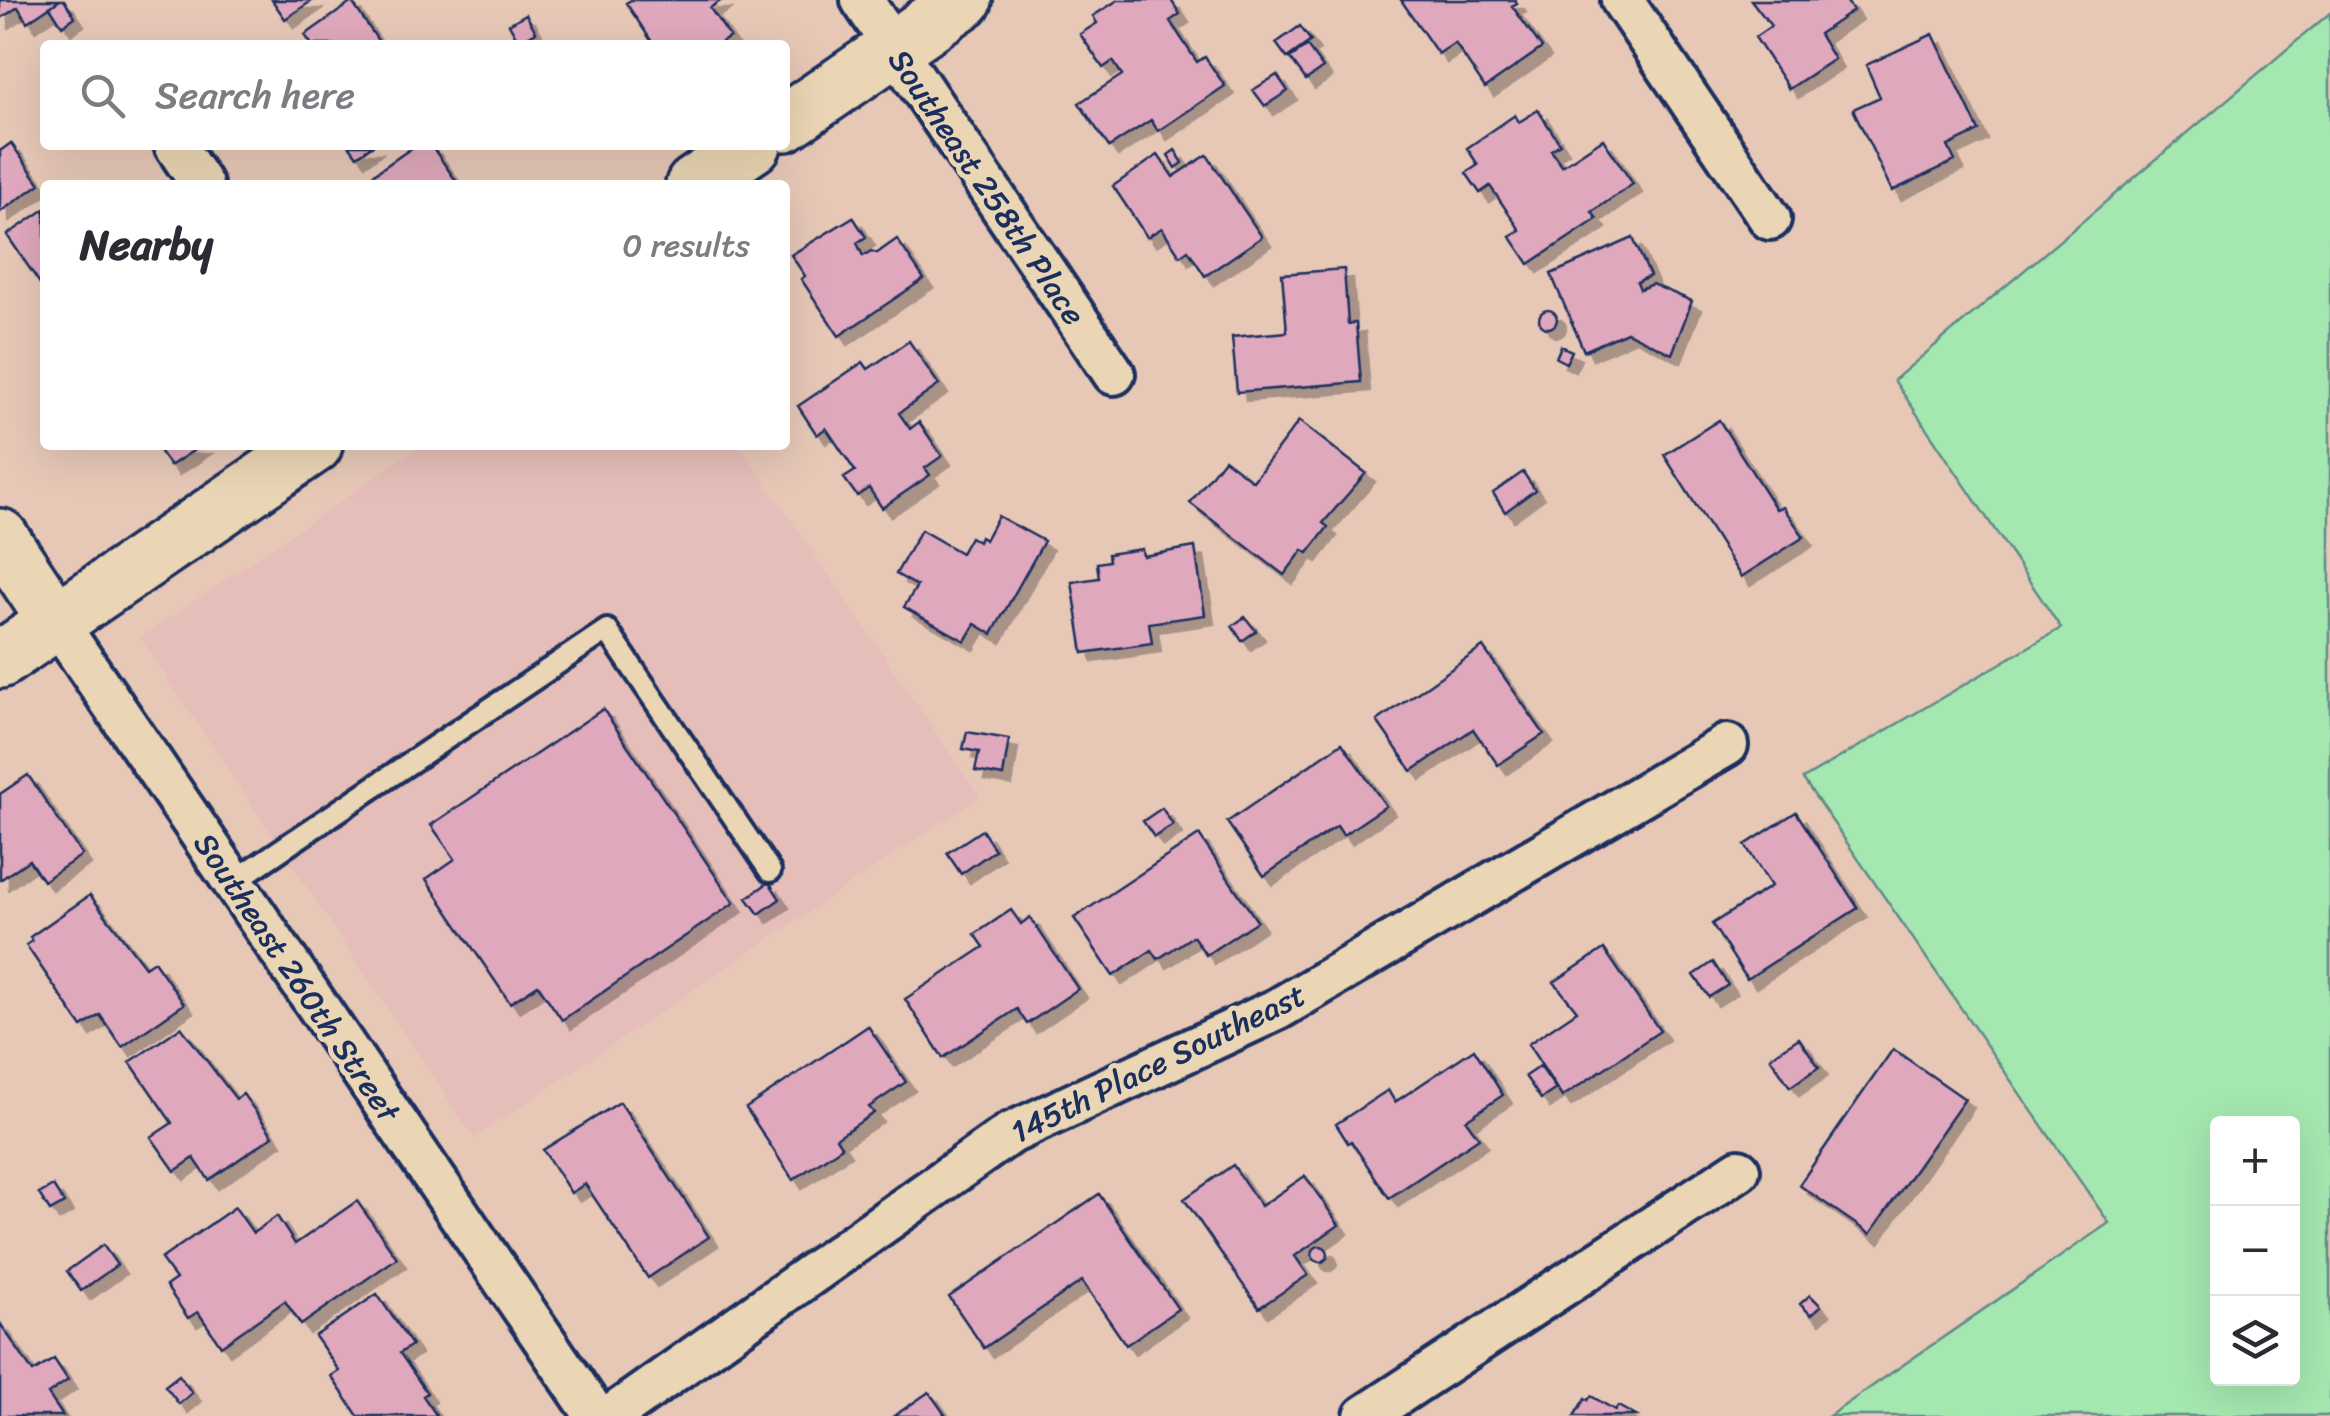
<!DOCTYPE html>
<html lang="en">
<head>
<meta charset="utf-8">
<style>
  :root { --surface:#fff; --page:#f7f7f7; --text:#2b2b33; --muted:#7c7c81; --line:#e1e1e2 }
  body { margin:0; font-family:Sriracha,sans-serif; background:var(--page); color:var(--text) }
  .controls { position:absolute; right:30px; bottom:30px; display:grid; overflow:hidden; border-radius:10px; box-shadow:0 10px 40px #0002 }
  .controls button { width:90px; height:90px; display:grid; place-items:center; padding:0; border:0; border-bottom:2px solid var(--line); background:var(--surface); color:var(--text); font:50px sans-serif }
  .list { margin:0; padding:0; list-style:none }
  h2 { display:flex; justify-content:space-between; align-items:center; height:130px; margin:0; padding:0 40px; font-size:42px }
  h2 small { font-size:32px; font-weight:400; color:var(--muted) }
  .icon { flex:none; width:55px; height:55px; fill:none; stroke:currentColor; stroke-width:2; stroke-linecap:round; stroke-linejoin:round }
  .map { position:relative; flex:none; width:2330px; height:1416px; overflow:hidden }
  .search { position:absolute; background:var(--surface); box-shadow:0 10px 40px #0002; left:40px; top:40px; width:750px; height:110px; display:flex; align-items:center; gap:25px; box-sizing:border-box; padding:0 35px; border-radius:10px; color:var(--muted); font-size:38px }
  .panel { position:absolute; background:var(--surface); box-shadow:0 10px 40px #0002; left:40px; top:180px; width:750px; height:270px; border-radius:10px }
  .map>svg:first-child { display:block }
  .built { fill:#e5beb9 }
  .green { fill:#a5e7b0; stroke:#608b87; stroke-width:2.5; fill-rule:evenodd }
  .building { fill:#e0a8bd; stroke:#1b2f5e; stroke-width:2.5; filter:url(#shadow) }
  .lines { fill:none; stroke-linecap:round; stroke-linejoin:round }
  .lane-casing { stroke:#1b2f5e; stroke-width:28 }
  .street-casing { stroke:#1b2f5e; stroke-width:48 }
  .secondary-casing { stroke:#1b2f5e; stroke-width:62 }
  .lane { stroke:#ead6b4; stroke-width:20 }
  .street { stroke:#ead6b4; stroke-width:40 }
  .secondary { stroke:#ead6b4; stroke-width:55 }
  .labels { text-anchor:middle; stroke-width:10; stroke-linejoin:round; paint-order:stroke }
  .street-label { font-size:32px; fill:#1b2f5e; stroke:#ead6b4 }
</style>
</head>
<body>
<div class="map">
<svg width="2330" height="1416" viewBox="0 0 2330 1416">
  <defs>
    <filter id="shadow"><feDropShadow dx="9" dy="9" stdDeviation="0" flood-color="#0004"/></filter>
  </defs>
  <rect width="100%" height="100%" fill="#e7c8b7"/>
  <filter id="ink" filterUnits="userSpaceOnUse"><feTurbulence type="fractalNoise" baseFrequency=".01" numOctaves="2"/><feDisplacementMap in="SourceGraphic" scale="20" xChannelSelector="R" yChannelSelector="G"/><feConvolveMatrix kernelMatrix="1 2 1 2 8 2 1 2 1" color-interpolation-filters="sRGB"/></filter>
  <g filter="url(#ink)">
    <path class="built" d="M 422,445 L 740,445 L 980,797 L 474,1138 L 140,638 Z"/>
    <path class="green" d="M 2330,13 L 2330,1416 L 1829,1416 L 2109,1223 L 1803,779 L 2061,628 L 1894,380 ZM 2218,1124 L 2292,1124 L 2292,1378 L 2218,1378 Z"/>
    <path class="building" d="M 0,0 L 60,0 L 27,22 L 18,7 L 0,19 Z
      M 60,0 L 64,0 L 75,17 L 62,26 L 50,7 Z
      M 272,0 L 313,0 L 285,19 Z
      M 631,0 L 722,0 L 710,8 L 730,37 L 722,42 L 724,45 L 654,45 L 626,3 Z
      M 1118,0 L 1171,0 L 1180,14 L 1170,21 L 1197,62 L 1205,57 L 1225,86 L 1158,131 L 1151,120 L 1109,147 L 1079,103 L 1122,75 L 1113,61 L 1103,68 L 1080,34 L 1097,23 L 1093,16 Z
      M 1401,0 L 1515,0 L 1517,3 L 1512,6 L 1542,48 L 1485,88 L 1455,43 L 1438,54 Z
      M 1751,0 L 1846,0 L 1853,11 L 1819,34 L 1834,59 L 1789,89 L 1755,37 L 1771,26 Z
      M 352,2 L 381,45 L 312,45 L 305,35 Z
      M 526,14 L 536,32 L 519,42 L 509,24 Z
      M 1300,26 L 1311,41 L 1287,58 L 1276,43 Z
      M 1933,34 L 1979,131 L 1948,146 L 1955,161 L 1892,191 L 1853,109 L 1880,97 L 1866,65 Z
      M 1307,46 L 1323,68 L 1306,80 L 1290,58 Z
      M 1277,75 L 1288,91 L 1265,106 L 1253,90 Z
      M 1538,110 L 1560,144 L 1551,150 L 1562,166 L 1603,139 L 1633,184 L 1592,212 L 1597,219 L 1529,264 L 1510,236 L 1520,230 L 1490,186 L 1480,193 L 1466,173 L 1478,165 L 1467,148 L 1515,115 L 1519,122 Z
      M 11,143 L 40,184 L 0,212 L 0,151 Z
      M 349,145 L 373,145 L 357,156 Z
      M 416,145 L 431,145 L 459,185 L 358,185 Z
      M 1175,150 L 1183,163 L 1176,168 L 1168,155 Z
      M 1158,155 L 1173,177 L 1207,155 L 1262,237 L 1205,276 L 1188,250 L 1180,256 L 1162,228 L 1147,237 L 1113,186 Z
      M 45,209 L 45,291 L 7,235 Z
      M 853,217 L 866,237 L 857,243 L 863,256 L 871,251 L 877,253 L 897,239 L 924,279 L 839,336 L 801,279 L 805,276 L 791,255 Z
      M 1633,238 L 1650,276 L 1637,282 L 1640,289 L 1652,284 L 1692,301 L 1672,354 L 1627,332 L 1584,351 L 1551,274 Z
      M 1344,269 L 1348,324 L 1356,323 L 1361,382 L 1237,392 L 1232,337 L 1287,332 L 1282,274 Z
      M1539 319a9 9 0 1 1 18 0a9 9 0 1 1-18 0Z
      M 909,341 L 939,385 L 899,413 L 910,429 L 919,422 L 942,456 L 925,468 L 930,475 L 882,508 L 869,488 L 857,496 L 844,478 L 855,471 L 826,428 L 817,435 L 798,406 L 863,362 L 868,369 Z
      M 1561,346 L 1572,351 L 1566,363 L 1556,358 Z
      M 1719,420 L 1776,509 L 1783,507 L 1804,537 L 1741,577 L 1664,455 Z
      M 1299,421 L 1366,473 L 1323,523 L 1328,527 L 1308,553 L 1303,550 L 1284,575 L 1190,503 L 1224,459 L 1253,481 Z
      M 155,445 L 202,445 L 170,466 Z
      M 1523,472 L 1535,490 L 1505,512 L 1493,493 Z
      M 998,516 L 1044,541 L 992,634 L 975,624 L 965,641 L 904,607 L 917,586 L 896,574 L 921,530 L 961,553 L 970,537 L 978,542 L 980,537 L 985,540 Z
      M 1195,547 L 1205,615 L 1149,623 L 1152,643 L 1083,653 L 1072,582 L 1099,578 L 1097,563 L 1109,561 L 1108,554 L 1142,549 L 1143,556 Z
      M 1245,617 L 1256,631 L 1242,641 L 1232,626 Z
      M 1483,647 L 1544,734 L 1498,765 L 1473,729 L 1412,771 L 1377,721 Z
      M 603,709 L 734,903 L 562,1020 L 538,985 L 510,1003 L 426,879 L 455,859 L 431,825 Z
      M 967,732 L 1009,739 L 1003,776 L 975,771 L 979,752 L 963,749 Z
      M 1342,743 L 1386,806 L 1343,835 L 1337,826 L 1264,876 L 1227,822 Z
      M 28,775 L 82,855 L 43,881 L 29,860 L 0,880 L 0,794 Z
      M 1162,808 L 1173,825 L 1154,837 L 1143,821 Z
      M 1796,812 L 1858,908 L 1747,979 L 1712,924 L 1771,886 L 1745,845 Z
      M 982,830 L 995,850 L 961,874 L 947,853 Z
      M 1199,835 L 1257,921 L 1206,955 L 1193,936 L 1158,959 L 1152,950 L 1113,976 L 1074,918 Z
      M 769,882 L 780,899 L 759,914 L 747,898 Z
      M 90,895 L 145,967 L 154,961 L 184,1004 L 122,1047 L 100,1015 L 82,1027 L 26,945 L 32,941 L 30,937 Z
      M 1011,910 L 1021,924 L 1030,917 L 1078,989 L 1027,1024 L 1017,1009 L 943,1058 L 905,999 L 984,947 L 975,934 Z
      M 1604,949 L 1660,1031 L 1562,1097 L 1528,1044 L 1577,1011 L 1554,982 Z
      M 1713,962 L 1728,985 L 1709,997 L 1694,975 Z
      M 868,1026 L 906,1082 L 869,1107 L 874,1113 L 836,1138 L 842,1147 L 793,1180 L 746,1108 Z
      M 181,1027 L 236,1099 L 243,1094 L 273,1136 L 209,1180 L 194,1158 L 175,1171 L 151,1137 L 172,1123 L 130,1062 Z
      M 1799,1038 L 1819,1067 L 1790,1087 L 1770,1057 Z
      M 1474,1049 L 1503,1095 L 1466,1120 L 1479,1138 L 1389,1198 L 1351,1141 L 1348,1143 L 1336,1124 L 1388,1090 L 1395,1102 Z
      M 1893,1049 L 1965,1099 L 1870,1234 L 1799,1185 Z
      M 1540,1066 L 1556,1089 L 1541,1099 L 1525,1076 Z
      M 620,1102 L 709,1237 L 648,1278 L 585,1184 L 571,1193 L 543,1150 Z
      M 1233,1165 L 1261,1206 L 1305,1176 L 1339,1225 L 1295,1256 L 1308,1275 L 1259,1308 L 1184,1199 Z
      M 53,1186 L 64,1203 L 50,1211 L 39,1194 Z
      M 1099,1194 L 1178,1309 L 1126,1345 L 1082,1281 L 984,1348 L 949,1297 Z
      M 357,1201 L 397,1258 L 301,1325 L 285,1301 L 221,1346 L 198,1312 L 188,1318 L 166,1286 L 176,1279 L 161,1259 L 235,1207 L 253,1233 L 277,1216 L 295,1244 Z
      M 103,1245 L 117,1265 L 81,1291 L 67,1271 Z
      M1312 1254a8 8 0 1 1 16 0a8 8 0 1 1-16 0Z
      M 377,1294 L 412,1345 L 400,1353 L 427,1393 L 423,1396 L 437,1416 L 358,1416 L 331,1376 L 339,1371 L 315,1336 Z
      M 1810,1295 L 1821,1306 L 1811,1315 L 1800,1304 Z
      M 0,1323 L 33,1372 L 54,1359 L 68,1380 L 48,1394 L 63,1416 L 0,1416 Z
      M 179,1375 L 192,1393 L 179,1404 L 165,1386 Z
      M 929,1392 L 946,1416 L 894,1416 Z
      M 1591,1396 L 1615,1410 L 1618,1406 L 1636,1416 L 1574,1416 L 1585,1398 L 1588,1400 Z"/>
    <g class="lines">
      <defs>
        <path id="lane" d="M 233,882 L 607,630 L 770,871"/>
        <path id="street" d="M 862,0 L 1114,374
          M 1622,0 L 1770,219
          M 175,145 L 202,185
          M 56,621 L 596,1416
          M 611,1416 L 1009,1134 L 1278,1009 L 1727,745
          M 1365,1416 L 1739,1170"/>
        <path id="secondary" d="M 785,123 L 964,0
          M 694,185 L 753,145
          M 0,537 L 56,621
          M 0,660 L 314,445"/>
      </defs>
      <use href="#lane" class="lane-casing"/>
      <use href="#street" class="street-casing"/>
      <use href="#secondary" class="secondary-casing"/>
      <use href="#lane" class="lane"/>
      <use href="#street" class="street"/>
      <use href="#secondary" class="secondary"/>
    </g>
  </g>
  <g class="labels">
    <g class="street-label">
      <text transform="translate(987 187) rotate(56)" y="11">Southeast 258th Place</text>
      <text transform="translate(297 977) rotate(56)" y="11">Southeast 260th Street</text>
      <text transform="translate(1158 1063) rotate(-26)" y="11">145th Place Southeast</text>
    </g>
  </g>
</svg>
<div class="controls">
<button>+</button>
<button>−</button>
<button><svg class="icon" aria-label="layers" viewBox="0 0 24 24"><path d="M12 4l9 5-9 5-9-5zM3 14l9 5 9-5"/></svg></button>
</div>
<div class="search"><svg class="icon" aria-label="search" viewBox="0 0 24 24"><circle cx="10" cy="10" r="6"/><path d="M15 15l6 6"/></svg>Search here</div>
<section class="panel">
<h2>Nearby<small>0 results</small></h2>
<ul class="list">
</ul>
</section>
</div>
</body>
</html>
